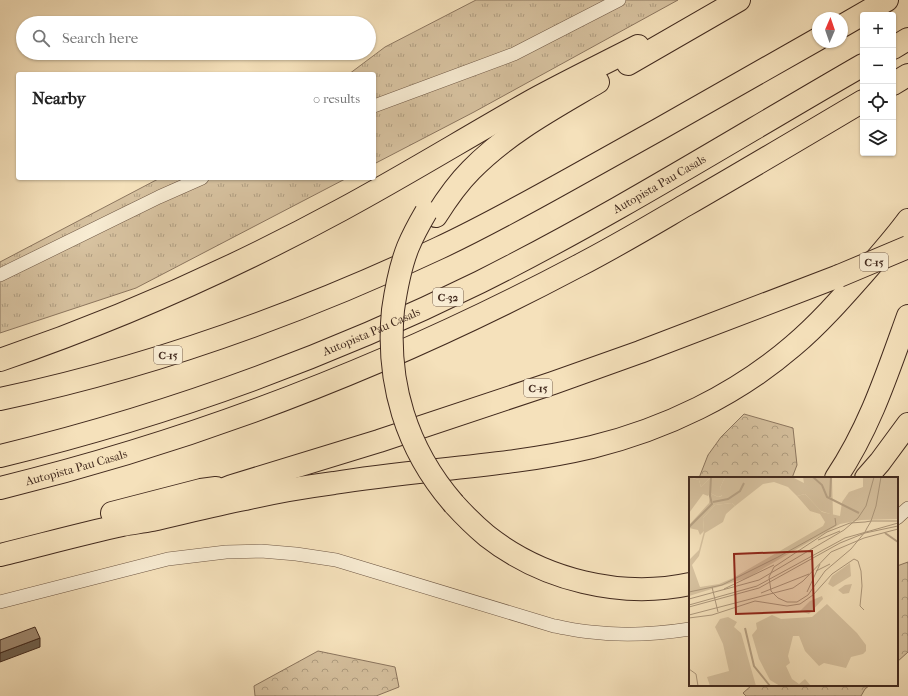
<!DOCTYPE html>
<html lang="en">
<head>
<meta charset="utf-8">
<style>
  :root { --surface:#fff; --page:#f2f2f2; --text:#222; --muted:#767676; --line:#e0e0e0 }
  body { margin:0; font-family:"IM FELL French Canon",serif; background:var(--page); color:var(--text) }
  .controls { position:absolute; right:12px; top:12px; display:grid; overflow:hidden; border-radius:4px; box-shadow:0 1px 3px #0004 }
  .controls button { width:36px; height:36px; display:grid; place-items:center; padding:0; border:0; border-bottom:1px solid var(--line); background:var(--surface); color:var(--text); font:20px sans-serif }
  .compass { position:absolute; left:812px; top:12px; width:36px; height:36px; border-radius:50%; background:var(--surface); box-shadow:0 1px 3px #0004; rotate:2deg }
  .list { margin:0; padding:0; list-style:none }
  h2 { display:flex; justify-content:space-between; align-items:center; height:52px; margin:0; padding:0 16px; font-size:17px }
  h2 small { font-size:13px; font-weight:400; color:var(--muted) }
  .icon { flex:none; width:22px; height:22px; fill:none; stroke:currentColor; stroke-width:2; stroke-linecap:round; stroke-linejoin:round }
  .map { position:relative; flex:none; width:908px; height:696px; overflow:hidden }
  .search { position:absolute; background:var(--surface); box-shadow:0 1px 3px #0004; left:16px; top:16px; width:360px; height:44px; display:flex; align-items:center; gap:10px; box-sizing:border-box; padding:0 14px; border-radius:22px; color:var(--muted); font-size:15px }
  .panel { position:absolute; background:var(--surface); box-shadow:0 1px 3px #0004; left:16px; top:72px; width:360px; height:108px; border-radius:4px }
  .map>svg:first-child { display:block }
  .grass { fill:url(#grass-tufts); stroke:#8c765f }
  .forest { fill:url(#forest-crowns); stroke:#8c765f }
  .lines { fill:none; stroke-linecap:round; stroke-linejoin:round }
  .street-casing { stroke:#6f5845; stroke-width:14 }
  .highway-casing { stroke:#422a1e; stroke-width:24 }
  .street { stroke:#f8ecd3; stroke-width:13 }
  .highway { stroke:#f5e1bb; stroke-width:22 }
  .highway-bridge-casing { stroke:#422a1e; stroke-width:24; stroke-linecap:butt }
  .highway-bridge { stroke:#f5e1bb; stroke-width:22 }
  .shaded-wall { fill:#6f604e; stroke:#422a1e }
  .building { fill:#9f8970; stroke:#422a1e }
  .labels { text-anchor:middle; stroke-width:3.5; stroke-linejoin:round; paint-order:stroke }
  .shield { fill:#f8ecd3; stroke:#796454; stroke-width:1 }
  .shield-label { font-size:11px; font-weight:bold; fill:#422a1e }
  .street-label { font-size:12px; fill:#422a1e; stroke:#f8ecd3 }
  .inset-river { fill:none; stroke:#b8a386; stroke-width:2 }
  .inset-road { fill:none; stroke:#ad987c; stroke-width:1 }
  .view { fill:#8f2418; fill-opacity:0.15; stroke:#8f2418; stroke-width:2 }
  .inset-edge { fill:none; stroke:#422a1e; stroke-width:2 }
</style>
</head>
<body>
<div class="map">
<svg width="908" height="696" viewBox="0 0 908 696">
  <defs>
    <pattern id="grass-tufts" width="24" height="20" patternUnits="userSpaceOnUse"><rect width="24" height="20" fill="#d7c2a0"/><path d="M3 7l-1-3M5 7V3M7 7l1-3M15 17l-1-3M17 17v-4M19 17l1-3" fill="none" stroke="#b09e82"/></pattern>
    <pattern id="forest-crowns" width="20" height="18" patternUnits="userSpaceOnUse"><rect width="20" height="18" fill="#d7c2a0"/><path d="M2 6a3 3 0 1 1 6 0M12 15a3 3 0 1 1 6 0" fill="none" stroke="#b09e82"/></pattern>
  </defs>
  <rect width="100%" height="100%" fill="#f5e1bb"/>
  <filter id="stains"><feTurbulence type="fractalNoise" baseFrequency=".005" numOctaves="4"/><feColorMatrix values="0 0 0 0 .2 0 0 0 0 .09 0 0 0 0 .02 0 0 0 .5 -.17"/></filter>
  <radialGradient id="worn" r=".72"><stop offset=".6" stop-color="#630" stop-opacity="0"/><stop offset="1" stop-color="#630" stop-opacity=".3"/></radialGradient>
  <path class="grass" d="M 476,0 L 678,0 L 474,112 L 374,164 L 374,74 L 349,74 L 385,47 Z
    M 160,178 L 347,178 L 136,288 L 0,333 L 0,262 Z"/>
  <path class="forest" d="M 744,414 L 793,428 L 797,465 L 792,478 L 699,478 L 708,455 L 721,437 Z
    M 908,562 L 908,652 L 897,662 L 897,566 Z
    M 318,651 L 395,667 L 399,687 L 376,696 L 255,696 L 254,686 Z
    M 752,685 L 870,685 L 865,689 L 861,696 L 746,696 L 743,693 Z"/>
  <g class="lines">
    <defs>
      <path id="street" d="M 374,106 L 514,54 L 619,0
        M 0,275 L 159,197 L 202,178
        M 897,518 L 908,508
        M 0,602 L 168,559 L 226,552 L 261,551 L 296,554 L 336,560 L 554,626 C 566,628 578,631 591,632 C 623,636 658,634 690,629"/>
      <g id="highway">
        <path d="M 842,26 L 887,0"/>
        <path d="M 893,48 L 908,39"/>
        <path d="M 628,64 L 739,0"/>
        <path d="M 893,84 L 908,75"/>
        <path d="M 436,216 C 446,200 457,184 471,170 C 507,133 554,108 598,82"/>
        <path d="M 0,360 C 117,320 232,269 341,210 C 406,175 469,136 533,100 C 568,81 603,64 638,46"/>
        <path d="M 0,399 C 151,367 299,314 439,248 C 484,227 527,203 570,179 C 653,133 736,86 818,39"/>
        <path id="s1" d="M 0,456 C 165,416 328,357 480,282 C 612,216 736,138 863,65"/>
        <path d="M 836,478 C 870,427 887,374 908,316"/>
        <path d="M 866,478 L 880,462 L 908,424"/>
        <path id="s2" d="M 0,488 C 201,439 395,363 578,266 C 615,247 650,226 686,205 C 745,171 804,136 863,101"/>
        <path d="M 202,498 L 232,486 L 379,441 L 553,383 L 640,352 L 839,276"/>
        <path d="M 454,504 C 464,515 475,526 487,536 C 543,580 621,599 690,584"/>
        <path d="M 112,513 L 201,490 L 216,488"/>
        <path d="M 0,555 C 41,545 81,534 122,525 C 132,523 142,522 152,520 C 183,513 214,505 245,499 C 274,492 304,487 334,483 C 419,469 508,467 592,447 C 665,429 736,395 793,346 C 818,325 841,299 863,274 C 878,257 894,239 908,220"/>
      </g>
    </defs>
    <use href="#street" class="street-casing"/>
    <use href="#highway" class="highway-casing"/>
    <use href="#street" class="street"/>
    <use href="#highway" class="highway"/>
    <defs>
      <path id="highway-bridge" d="M 426,212 C 419,224 413,235 408,247 C 400,267 396,289 393,310 C 386,382 406,449 454,504
        M 839,276 L 908,247"/>
    </defs>
    <use href="#highway-bridge" class="highway-bridge-casing"/>
    <use href="#highway-bridge" class="highway-bridge"/>
  </g>
  <path class="shaded-wall" d="M 40,638 L 40,647 L 0,662 L 0,653 Z"/>
  <path class="building" d="M 35,627 L 40,638 L 0,653 L 0,640 Z"/>
  <g class="labels">
    <g class="shield">
      <rect x="860" y="253" width="28" height="18" rx="3"/>
      <rect x="433" y="288" width="30" height="18" rx="3"/>
      <rect x="154" y="346" width="28" height="18" rx="3"/>
      <rect x="524" y="379" width="28" height="18" rx="3"/>
    </g>
    <g class="shield-label">
      <text x="874" y="266">C-15</text>
      <text x="448" y="301">C-32</text>
      <text x="168" y="359">C-15</text>
      <text x="538" y="392">C-15</text>
    </g>
    <g class="street-label">
      <text dy="4" stroke="none"><textPath href="#s1" startOffset="716">Autopista Pau Casals</textPath></text>
      <text dy="4" stroke="none"><textPath href="#s1" startOffset="392">Autopista Pau Casals</textPath></text>
      <text dy="4" stroke="none"><textPath href="#s2" startOffset="79">Autopista Pau Casals</textPath></text>
    </g>
  </g>
  <g transform="translate(689 477)">
    <rect width="209" height="209" fill="#f5e1bb"/>
    <path d="M 0,0 L 10,3 L 12,10 L 22,0 L 36,0 L 31,11 L 34,18 L 29,20 L 21,16 L 19,19 L 14,17 L 0,36 ZM 174,0 L 209,0 L 209,42 L 172,43 L 151,47 L 58,101 L 0,119 L 0,83 L 10,73 L 15,54 L 14,41 L 26,28 L 43,26 L 46,29 L 37,37 L 34,45 L 16,56 L 10,79 L 3,88 L 11,110 L 30,107 L 44,101 L 134,49 L 136,45 L 131,37 L 121,34 L 108,19 L 116,17 L 133,35 L 151,39 L 153,25 L 160,15 L 174,10 Z" fill="#d7c2a0"/>
    <path d="M 1,0 L 22,0 L 12,10 L 10,3 ZM 36,0 L 103,0 L 115,6 L 114,0 L 143,0 L 144,38 L 132,34 L 116,17 L 108,19 L 99,10 L 85,5 L 74,7 L 46,29 L 43,26 L 26,28 L 14,41 L 15,54 L 11,58 L 9,53 L 0,51 L 0,48 L 20,26 L 21,16 L 29,20 L 33,19 L 31,11 ZM 209,26 L 209,40 L 198,40 L 199,34 ZM 161,86 L 162,99 L 144,110 L 139,107 L 143,99 ZM 163,107 L 160,116 L 154,117 L 149,113 L 156,108 ZM 133,119 L 134,122 L 120,137 L 111,134 L 121,124 ZM 138,127 L 168,156 L 177,168 L 177,174 L 174,177 L 162,180 L 157,191 L 135,186 L 130,189 L 116,174 L 110,159 L 104,159 L 99,179 L 101,186 L 97,189 L 103,202 L 110,207 L 116,202 L 122,209 L 91,209 L 81,203 L 70,182 L 63,158 L 68,152 L 67,146 L 83,138 L 92,142 L 123,140 ZM 39,140 L 48,145 L 45,150 L 52,156 L 67,209 L 21,209 L 18,200 L 40,194 L 34,167 L 26,150 L 31,142 Z" fill="#d7c2a0"/>
    <path class="inset-river" d="M 124,0 L 133,8 L 138,20 L 170,36M 141,20 L 142,0M 24,25 L 39,22 L 51,14 L 55,6M 0,50 L 23,27 L 21,19 L 22,0M 196,56 L 209,65M 56,151 L 65,189 L 81,209"/>
    <path class="inset-road" d="M 192,0 L 187,29 L 182,44 L 181,46 L 178,51 L 176,55 L 162,72 L 136,94 L 119,118 L 108,125 L 98,125 L 89,121 L 82,114 L 80,100 L 85,90 L 138,55 L 161,46 L 176,45 L 182,44 L 209,44M 129,63 L 151,54M 127,94 L 141,87M 23,110 L 29,135M 35,112 L 85,88M 0,115 L 33,108 L 89,80 L 147,48 L 146,41M 118,115 L 131,87M 72,116 L 120,97M 0,122 L 70,103 L 155,53 L 169,41 L 177,29 L 185,0M 0,128 L 68,109 L 156,61 L 209,46M 0,130 L 70,111 L 151,66 L 176,56 L 209,49M 0,138 L 104,111 L 114,104 L 142,75 L 175,61 L 209,52M 0,141 L 23,138 L 66,124 L 98,129 L 111,127 L 124,118 L 143,97 L 165,82 L 169,84 L 172,94 L 173,109 L 171,129 L 175,133M 0,192 L 7,197 L 9,209"/>
    <path class="view" d="M 123,74 L 125,134 L 47,137 L 45,77 Z"/>
    <rect width="209" height="209" class="inset-edge"/>
  </g>
  <rect width="100%" height="100%" filter="url(#stains)"/>
  <rect width="100%" height="100%" fill="url(#worn)"/>
</svg>
<div class="controls">
<button>+</button>
<button>−</button>
<button><svg class="icon" aria-label="locate" viewBox="0 0 24 24"><circle cx="12" cy="12" r="6"/><path d="M12 2v4M12 18v4M2 12h4M18 12h4"/></svg></button>
<button><svg class="icon" aria-label="layers" viewBox="0 0 24 24"><path d="M12 4l9 5-9 5-9-5zM3 14l9 5 9-5"/></svg></button>
</div>
<svg class="compass" viewBox="-18 -18 36 36"><path d="M0-13l5 13h-10z" fill="#e53935"/><path d="M0 13l5-13h-10z" fill="#767676"/></svg>
<div class="search"><svg class="icon" aria-label="search" viewBox="0 0 24 24"><circle cx="10" cy="10" r="6"/><path d="M15 15l6 6"/></svg>Search here</div>
<section class="panel">
<h2>Nearby<small>0 results</small></h2>
<ul class="list">
</ul>
</section>
</div>
</body>
</html>
